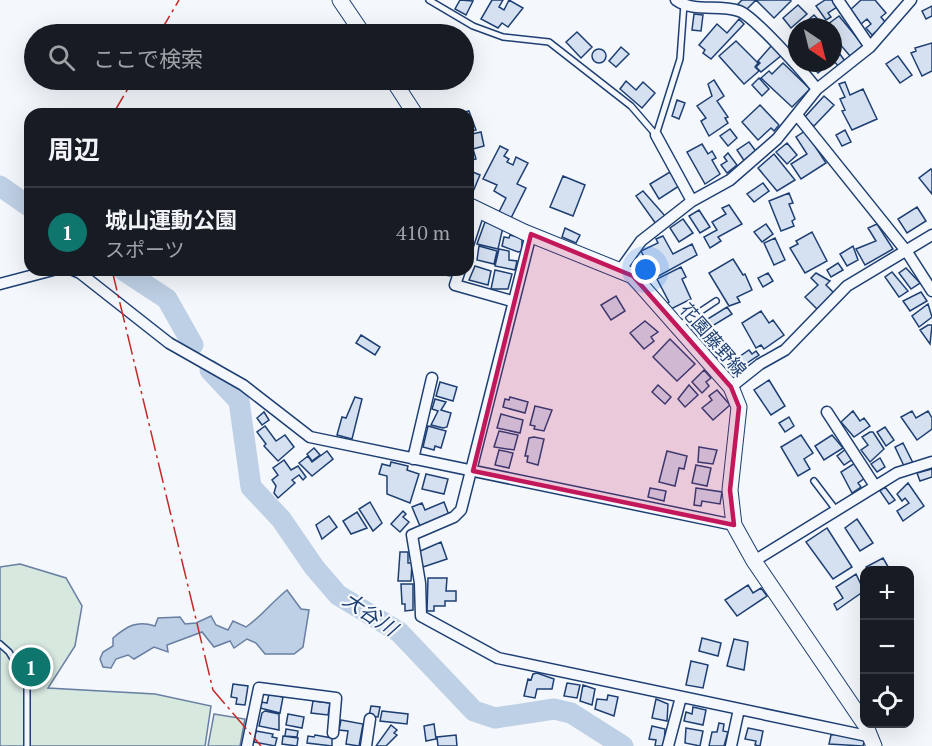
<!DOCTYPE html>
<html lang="ja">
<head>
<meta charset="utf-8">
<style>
  :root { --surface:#171b24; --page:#242831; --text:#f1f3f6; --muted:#9ea1a6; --line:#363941; --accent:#0f766e }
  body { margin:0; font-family:"PT Serif","Noto Sans JP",serif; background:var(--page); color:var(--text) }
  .controls { position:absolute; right:18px; bottom:18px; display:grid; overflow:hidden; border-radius:12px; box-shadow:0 6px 24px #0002 }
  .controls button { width:54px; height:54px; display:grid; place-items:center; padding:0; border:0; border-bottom:2px solid var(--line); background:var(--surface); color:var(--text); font:30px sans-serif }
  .compass { position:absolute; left:788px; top:18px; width:54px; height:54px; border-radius:50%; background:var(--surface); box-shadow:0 6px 24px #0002; rotate:145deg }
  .you { position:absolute; left:646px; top:270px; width:21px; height:21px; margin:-15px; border:4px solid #fff; border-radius:50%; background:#1a73e8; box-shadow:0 0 0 9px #1a73e833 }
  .badge { display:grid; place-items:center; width:39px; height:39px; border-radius:50%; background:var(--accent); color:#fff; font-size:20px; font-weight:700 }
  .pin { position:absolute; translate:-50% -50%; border:3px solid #fff; box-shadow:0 2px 6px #0006 }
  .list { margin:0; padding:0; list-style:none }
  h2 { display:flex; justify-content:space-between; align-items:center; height:78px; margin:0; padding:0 24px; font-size:26px }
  h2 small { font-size:20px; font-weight:400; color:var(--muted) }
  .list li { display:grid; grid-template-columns:39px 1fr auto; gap:18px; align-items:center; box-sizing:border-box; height:90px; padding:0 24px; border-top:2px solid var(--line) }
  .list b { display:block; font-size:22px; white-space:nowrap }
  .list p { margin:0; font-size:20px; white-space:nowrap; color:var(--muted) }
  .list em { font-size:20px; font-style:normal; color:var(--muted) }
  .icon { flex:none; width:33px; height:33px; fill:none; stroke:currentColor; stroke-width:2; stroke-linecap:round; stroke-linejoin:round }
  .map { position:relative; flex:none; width:932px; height:746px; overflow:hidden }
  .search { position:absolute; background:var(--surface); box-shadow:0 6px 24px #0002; left:24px; top:24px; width:450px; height:66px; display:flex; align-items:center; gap:15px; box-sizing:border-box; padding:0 21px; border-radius:33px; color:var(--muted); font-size:22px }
  .panel { position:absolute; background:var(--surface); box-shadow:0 6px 24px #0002; left:24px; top:108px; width:450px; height:168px; border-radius:18px }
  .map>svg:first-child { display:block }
  .green { fill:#d7e8df; stroke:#687fa3; stroke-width:1.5 }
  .water { fill:#bed0e5; stroke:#687fa3; stroke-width:1.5 }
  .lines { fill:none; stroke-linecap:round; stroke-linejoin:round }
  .river { stroke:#bed0e5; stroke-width:21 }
  .building { fill:#d5e0f0; stroke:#1d3f73; stroke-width:1.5 }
  .lane-casing { stroke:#1d3f73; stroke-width:8 }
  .street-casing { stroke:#1d3f73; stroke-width:13 }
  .secondary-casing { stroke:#1d3f73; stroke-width:17 }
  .lane { stroke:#f4f7fb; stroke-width:5 }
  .street { stroke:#f4f7fb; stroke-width:10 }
  .secondary { stroke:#f4f7fb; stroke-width:15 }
  .power { stroke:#c62828; stroke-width:1.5; stroke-dasharray:21 4.5 3 4.5; stroke-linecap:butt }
  .marked { fill:#c2185b; fill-opacity:0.2; stroke:#c2185b; stroke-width:4.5; stroke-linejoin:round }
  .labels { text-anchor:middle; stroke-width:4.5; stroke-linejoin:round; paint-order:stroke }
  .street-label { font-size:18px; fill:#1d3f73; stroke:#f4f7fb }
  .water-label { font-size:20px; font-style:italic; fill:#1d3f73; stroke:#f4f7fb }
</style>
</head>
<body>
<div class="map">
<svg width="932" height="746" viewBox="0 0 932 746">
  <rect width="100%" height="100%" fill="#f4f7fb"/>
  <path class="green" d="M 20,564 L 66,578 L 82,606 L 75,646 L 48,688 L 155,694 L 211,706 L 205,746 L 0,746 L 0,567 Z
    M 214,714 L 245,719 L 240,746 L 208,746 Z"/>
  <path class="water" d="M 287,590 L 301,609 L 309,610 L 303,647 L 294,654 L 265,654 L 256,643 L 247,639 L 234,648 L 230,641 L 214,647 L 202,632 L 167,645 L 168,652 L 154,647 L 134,659 L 128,655 L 116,659 L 111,668 L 103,667 L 100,659 L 103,652 L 113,646 L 113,638 C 127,626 137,620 155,626 L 158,618 L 180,617 L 185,624 L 196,623 L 211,616 L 216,625 L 228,630 L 233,621 L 246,627 C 261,617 272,602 287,590 Z"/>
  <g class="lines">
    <path class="river" d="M 0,186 L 30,207
      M 123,270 L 167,299 L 193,345
      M 210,370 L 239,401 L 251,487 L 281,519 L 314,567 L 338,595 L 399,632 L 474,711 L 495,718 L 554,709 L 571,713 L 623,746"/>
  </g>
  <path class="building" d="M 460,0 L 473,1 L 466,15 L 455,9 Z
    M 492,0 L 503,0 L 499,7 L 504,10 L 509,0 L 523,8 L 508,27 L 502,23 L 498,28 L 481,19 Z
    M 742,0 L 756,0 L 745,11 L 738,4 Z
    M 756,0 L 790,0 L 791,1 L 774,18 Z
    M 825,0 L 832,0 L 837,7 L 828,13 L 831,17 L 826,20 L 816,6 Z
    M 861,0 L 875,0 L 886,13 L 881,17 L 886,23 L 872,35 L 866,28 L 871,24 L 867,19 L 861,24 L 849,11 Z
    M 798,5 L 807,14 L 791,28 L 783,18 Z
    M 932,6 L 932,16 L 926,19 L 922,11 Z
    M 694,14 L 703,15 L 701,31 L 692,30 Z
    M 814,15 L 825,27 L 800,27 Z
    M 839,16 L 863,45 L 850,56 L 833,36 L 835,32 L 828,24 Z
    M 739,19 L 744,24 L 711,59 L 703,53 L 705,50 L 699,45 L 717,24 L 727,33 Z
    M 577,32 L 592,47 L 581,58 L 566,42 Z
    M 736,41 L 758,63 L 755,67 L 759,71 L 744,84 L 719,56 Z
    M 932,43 L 932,71 L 922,76 L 911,53 L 916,51 L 915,48 Z
    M 772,45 L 782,55 L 761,72 L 756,67 L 760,63 L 758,61 Z
    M 833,45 L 845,61 L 839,67 L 833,60 Z
    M 621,47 L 629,54 L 616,67 L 609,61 Z
    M592 56a7 7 0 1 1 14 0a7 7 0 1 1-14 0Z
    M 898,56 L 912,75 L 900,83 L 886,64 Z
    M 783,63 L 810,89 L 792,107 L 761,78 L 769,71 L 772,74 Z
    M 809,63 L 830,63 L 818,73 Z
    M 759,78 L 769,89 L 762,96 L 752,85 Z
    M 714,80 L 724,96 L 717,101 L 728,117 L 725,118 L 728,123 L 709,136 L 701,121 L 706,118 L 697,106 L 712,96 L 708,84 Z
    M 626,81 L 636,90 L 643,82 L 655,93 L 642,108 L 620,89 Z
    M 845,82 L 850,95 L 863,89 L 877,119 L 852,130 L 842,111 L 845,110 L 840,99 L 845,97 L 839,84 Z
    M 824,96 L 834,105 L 814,126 L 804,118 Z
    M 677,100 L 685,103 L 679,119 L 672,116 Z
    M 760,105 L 779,125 L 774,131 L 771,128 L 758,140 L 742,122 Z
    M 469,111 L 476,130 L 468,132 L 468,114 L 456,114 Z
    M 730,129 L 737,138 L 728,146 L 720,136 Z
    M 845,130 L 851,142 L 842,146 L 836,135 Z
    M 805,131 L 826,163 L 801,179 L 791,164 L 807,154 L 796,137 Z
    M 481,132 L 484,146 L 473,149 L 476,159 L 468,161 L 468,147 L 471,146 L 468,135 Z
    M 749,142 L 758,154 L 745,162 L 737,150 Z
    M 787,143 L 797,155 L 787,164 L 776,152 Z
    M 702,144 L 708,154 L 712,151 L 716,158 L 712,160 L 720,174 L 705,184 L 687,152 Z
    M 500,146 L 508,150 L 504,156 L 509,159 L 507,162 L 513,165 L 516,157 L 528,163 L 517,184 L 526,188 L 511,218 L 499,212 L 506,198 L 494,191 L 497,185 L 483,179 Z
    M 728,153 L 737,165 L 727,173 L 721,165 L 727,161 L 724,157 Z
    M 774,154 L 795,180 L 777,191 L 758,168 Z
    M 931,169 L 932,171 L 932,194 L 919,178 Z
    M 468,170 L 480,175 L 472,194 L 468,193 Z
    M 670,172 L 679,186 L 659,199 L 650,184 Z
    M 563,176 L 585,185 L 573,216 L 550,207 Z
    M 763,183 L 769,191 L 754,202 L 747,194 Z
    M 643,191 L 666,217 L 656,224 L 636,196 Z
    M 789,193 L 793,203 L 789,204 L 795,219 L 792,221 L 794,226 L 781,231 L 769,201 Z
    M 729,205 L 742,224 L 718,237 L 721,241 L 710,248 L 704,237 L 717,230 L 712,222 L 726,214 L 722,208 Z
    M 917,207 L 926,221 L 907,233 L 898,219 Z
    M 699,210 L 710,227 L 700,233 L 689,216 Z
    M 683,219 L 693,233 L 679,242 L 670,228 Z
    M 485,222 L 503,227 L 498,249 L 477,244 Z
    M 766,224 L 773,234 L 762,242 L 754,232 Z
    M 877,224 L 893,249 L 865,265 L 856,249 L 876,241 L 868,228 Z
    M 565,228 L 580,235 L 576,243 L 562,237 Z
    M 812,232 L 827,261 L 805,273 L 790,248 L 798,244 L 796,241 Z
    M 510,235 L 522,238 L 522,251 L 518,252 L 502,246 L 504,237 L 509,238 Z
    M 663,236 L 673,254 L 692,244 L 697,255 L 655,278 L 641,251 L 658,243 L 656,239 Z
    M 775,238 L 785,260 L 774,265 L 764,243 Z
    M 479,246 L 497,251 L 494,264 L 477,260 Z
    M 853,246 L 858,260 L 847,266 L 840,254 Z
    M 499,249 L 509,251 L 509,260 L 517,261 L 515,270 L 495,266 Z
    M 733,259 L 743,275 L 745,274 L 752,290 L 737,297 L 740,302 L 729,306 L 709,273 Z
    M 838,263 L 843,270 L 831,277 L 827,270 Z
    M 475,266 L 491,271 L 488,285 L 469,280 Z
    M 681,267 L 686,277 L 682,279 L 691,299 L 669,310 L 666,304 L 669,302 L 657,279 Z
    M 906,268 L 920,283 L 911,289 L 899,273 Z
    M 429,270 L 452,270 L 450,276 L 428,272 Z
    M 495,270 L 512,274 L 508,289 L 491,289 Z
    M 892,272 L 908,291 L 899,297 L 885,277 Z
    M 768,273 L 773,281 L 763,287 L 758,278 Z
    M 816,273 L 830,281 L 826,285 L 834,293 L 817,309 L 805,297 L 818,285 L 811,278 Z
    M 921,292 L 927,301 L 910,311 L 903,301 Z
    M 616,296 L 625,311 L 611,320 L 601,305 Z
    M 928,304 L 932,317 L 919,327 L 912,316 Z
    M 727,307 L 732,314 L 712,326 L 714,331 L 697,341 L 690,330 Z
    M 761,311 L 769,323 L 773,320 L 784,335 L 764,349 L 761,345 L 756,348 L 742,323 Z
    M 645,321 L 658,332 L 651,337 L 654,341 L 644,349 L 630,333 Z
    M 928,325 L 932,325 L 930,344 L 920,330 Z
    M 361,335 L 380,347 L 375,355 L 356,343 Z
    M 670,339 L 695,364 L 677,381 L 653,357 Z
    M 718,342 L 726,352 L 714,359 L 707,351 Z
    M 749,350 L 752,354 L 756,351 L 759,355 L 738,369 L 733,361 Z
    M 704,370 L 711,378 L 706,382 L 709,386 L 702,393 L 692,382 Z
    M 769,380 L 785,406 L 771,415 L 754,390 Z
    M 440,382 L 457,387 L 453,401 L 436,396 Z
    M 658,385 L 671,397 L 665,404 L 652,392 Z
    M 689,385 L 698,395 L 685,407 L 678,399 Z
    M 717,390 L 730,405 L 713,420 L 702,408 L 712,400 L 709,396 Z
    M 355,397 L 362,399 L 352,439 L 337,435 L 342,417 L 346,418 Z
    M 510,397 L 528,402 L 525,413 L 503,407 L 505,399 L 509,400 Z
    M 435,399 L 446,402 L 441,410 L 451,413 L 447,427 L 443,428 L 431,425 L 438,411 L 432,409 Z
    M 535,406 L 552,410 L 544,431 L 534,429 L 535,426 L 530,425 Z
    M 853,411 L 860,421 L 864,418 L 870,426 L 854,437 L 841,422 Z
    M 912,411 L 916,418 L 928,411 L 932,418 L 932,429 L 917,440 L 901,417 Z
    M 264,412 L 269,420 L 262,425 L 257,418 Z
    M 501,414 L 523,420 L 520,433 L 497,428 Z
    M 789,417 L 794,426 L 785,432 L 779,423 Z
    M 265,426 L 276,441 L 285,435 L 294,447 L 278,461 L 264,446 L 266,444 L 257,432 Z
    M 428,426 L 446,431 L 441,448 L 435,446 L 434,450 L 423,447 Z
    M 885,427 L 894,440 L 886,446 L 877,432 Z
    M 499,431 L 518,435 L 514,450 L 494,447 Z
    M 870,432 L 873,432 L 884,449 L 870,462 L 861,450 L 868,445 L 862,437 Z
    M 801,435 L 813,453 L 804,459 L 810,469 L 798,476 L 781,447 Z
    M 832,435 L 843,448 L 824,460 L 815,446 Z
    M 534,437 L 544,439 L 538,465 L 527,462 L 528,456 L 525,456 L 529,438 Z
    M 903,443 L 913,463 L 909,465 L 904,466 L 895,447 Z
    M 699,447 L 717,450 L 713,464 L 698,462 Z
    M 314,448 L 320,455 L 312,461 L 307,454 Z
    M 846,449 L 853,459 L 844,465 L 837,456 Z
    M 499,450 L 513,453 L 509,468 L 495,465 Z
    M 327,451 L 333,459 L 312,476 L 299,463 L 308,456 L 312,462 Z
    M 667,451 L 687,456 L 684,469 L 679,468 L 675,486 L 659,482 Z
    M 880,458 L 885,467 L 877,472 L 871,464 Z
    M 284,460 L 291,470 L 298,466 L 306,477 L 303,480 L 299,475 L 292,480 L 295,483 L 278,498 L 274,493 L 276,486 L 272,480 L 278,475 L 273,468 Z
    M 391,462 L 408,466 L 407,470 L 419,474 L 410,503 L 387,494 L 387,476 L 379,474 L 382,464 L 390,466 Z
    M 855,463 L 865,478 L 858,483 L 861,487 L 852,493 L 841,472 Z
    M 696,465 L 711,468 L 707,486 L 692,483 Z
    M 932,469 L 932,477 L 920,481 L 917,473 Z
    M 426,474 L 448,479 L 444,494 L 422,489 Z
    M 908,483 L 924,506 L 903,521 L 897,511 L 909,503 L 905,498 L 902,501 L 897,494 Z
    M 885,487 L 895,500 L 889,504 L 880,491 Z
    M 650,488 L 666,491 L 664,501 L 648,497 Z
    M 696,488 L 722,492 L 720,504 L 702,501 L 701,506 L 694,505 Z
    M 370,502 L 382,523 L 373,531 L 359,509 Z
    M 444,502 L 449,515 L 420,526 L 412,507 L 422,503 L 425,510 Z
    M 403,511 L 406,514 L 403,517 L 409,522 L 400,532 L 391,524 Z
    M 357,512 L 367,528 L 351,534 L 343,521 Z
    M 329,516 L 337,527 L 322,539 L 316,525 Z
    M 857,519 L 873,543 L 860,551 L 845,528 Z
    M 827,528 L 852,567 L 833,579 L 806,542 Z
    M 441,542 L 447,559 L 423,567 L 418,552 Z
    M 400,552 L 408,552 L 408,563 L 412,563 L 411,581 L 398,581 Z
    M 883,558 L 890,570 L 868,570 L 866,567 Z
    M 856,574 L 864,591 L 837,610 L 834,604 L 843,598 L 836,587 Z
    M 428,578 L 447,578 L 446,591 L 456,591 L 456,601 L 445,601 L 445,606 L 434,606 L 434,611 L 427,611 Z
    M 401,584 L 413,584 L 413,610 L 405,611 L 405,604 L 402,604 Z
    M 748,585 L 753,593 L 761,588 L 767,596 L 737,616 L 725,600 Z
    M 702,638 L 721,643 L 718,656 L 699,651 Z
    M 734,639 L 748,642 L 744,670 L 727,666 Z
    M 691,661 L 708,665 L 703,688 L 686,685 Z
    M 537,673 L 554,679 L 552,689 L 537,689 L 535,698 L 524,696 L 528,679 L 531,680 L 533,674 Z
    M 567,683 L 580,685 L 577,698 L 564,696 Z
    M 233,684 L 248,686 L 245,705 L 236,704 L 237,698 L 231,697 Z
    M 583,685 L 595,689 L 592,705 L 580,701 Z
    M 269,694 L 283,697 L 280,713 L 260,708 L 262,702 L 267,703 Z
    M 608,695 L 618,697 L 614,716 L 595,709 L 597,699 L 607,700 Z
    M 656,699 L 668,704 L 667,721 L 652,718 Z
    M 313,701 L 330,703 L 328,715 L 311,713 Z
    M 371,706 L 380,707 L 378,717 L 369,716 Z
    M 693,707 L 706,710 L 703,725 L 684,721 L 686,712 L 692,714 Z
    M 265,711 L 279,714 L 279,730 L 259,726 L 262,713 Z
    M 382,711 L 408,714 L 407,724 L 380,721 Z
    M 288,714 L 304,717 L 302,728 L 286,725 Z
    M 341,720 L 363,724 L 359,746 L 346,744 L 348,731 L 339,730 Z
    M 719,723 L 724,724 L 723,731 L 728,732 L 724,746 L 709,746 L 712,732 L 717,732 Z
    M 434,724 L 436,739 L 426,741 L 424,726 Z
    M 391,725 L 397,730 L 394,733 L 397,735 L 386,746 L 376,746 Z
    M 652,726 L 665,729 L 664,746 L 655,746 L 656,740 L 649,739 Z
    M 686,728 L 703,731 L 700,746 L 685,743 Z
    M 748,728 L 763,731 L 760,746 L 755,745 L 756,741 L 745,739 Z
    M 286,729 L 298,731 L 297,737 L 285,736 Z
    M 256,731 L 273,734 L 272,737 L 277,738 L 275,746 L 254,742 Z
    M 837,734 L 865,739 L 863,746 L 829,744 L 831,735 Z
    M 315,735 L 332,738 L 332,746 L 307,743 L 308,736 L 314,737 Z
    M 456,735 L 457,746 L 438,746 L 437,737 Z
    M 283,736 L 298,738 L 297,746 L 282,744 Z"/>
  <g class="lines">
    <defs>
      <path id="lane" d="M 429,0 L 473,26 L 503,37 L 549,42 L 631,106 L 656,135 L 680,59 L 684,4
        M 680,325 L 716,301
        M 814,481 L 836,510
        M 0,644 L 9,652 L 27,682 L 27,746"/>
      <path id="street" d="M 676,0 C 694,13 718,4 739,11 C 754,16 805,74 817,89
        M 838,0 L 870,47
        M 797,115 L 907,252 L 932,291
        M 656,135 L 692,201
        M 531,234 L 461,510 L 454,517 L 412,535 L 420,583 L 421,616 L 498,658 L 872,737
        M 468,245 L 479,211
        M 621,269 L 641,241 L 692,201 L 730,180 L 777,139 L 817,89 L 870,47 L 911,0
        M 73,270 L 80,273 L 169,343 L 243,385 L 310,437 L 734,525
        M 460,270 L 455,285 L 512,301
        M 0,284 L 53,270
        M 731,387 L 760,364 L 785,350 L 847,286 L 932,235
        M 827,412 L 875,486
        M 413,459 L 432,378
        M 754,561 L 897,473 L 932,462
        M 247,746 L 259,688 L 336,698 L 333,733
        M 366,746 L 370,719
        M 668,746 L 681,697
        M 731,746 L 739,709"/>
      <path id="secondary" d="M 340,0 L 363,34
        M 393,80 L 415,114
        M 468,205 L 524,232 L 633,276 L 731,387 L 739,407 L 730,490 L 734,525 L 754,561 L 864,723
        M 865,724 L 874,746"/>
    </defs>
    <use href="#lane" class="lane-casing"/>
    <use href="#street" class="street-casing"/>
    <use href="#secondary" class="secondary-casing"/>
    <use href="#lane" class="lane"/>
    <use href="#street" class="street"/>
    <use href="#secondary" class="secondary"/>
    <path class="power" d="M 159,34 L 179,0
      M 113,114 L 133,80
      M 112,270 L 213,690 L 261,746"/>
  </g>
  <path class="marked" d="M 531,234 L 633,276 L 731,387 L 739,407 L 730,490 L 734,525 L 473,471 Z"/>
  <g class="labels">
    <g class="street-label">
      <text transform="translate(713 340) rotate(49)" y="6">花園藤野線</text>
    </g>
    <g class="water-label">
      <text transform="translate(370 614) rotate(34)" y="7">大谷川</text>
    </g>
  </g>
</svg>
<div class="controls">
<button>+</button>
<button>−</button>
<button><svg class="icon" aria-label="locate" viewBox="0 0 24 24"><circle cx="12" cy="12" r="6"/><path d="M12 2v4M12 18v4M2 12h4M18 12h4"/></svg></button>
</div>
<svg class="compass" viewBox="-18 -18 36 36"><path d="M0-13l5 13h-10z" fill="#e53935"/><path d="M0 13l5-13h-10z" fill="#9ea1a6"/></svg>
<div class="you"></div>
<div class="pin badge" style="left:31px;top:667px">1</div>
<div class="search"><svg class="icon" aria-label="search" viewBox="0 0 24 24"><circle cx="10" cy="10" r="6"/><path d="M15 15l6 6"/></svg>ここで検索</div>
<section class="panel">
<h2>周辺<small></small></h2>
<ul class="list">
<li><span class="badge">1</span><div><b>城山運動公園</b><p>スポーツ</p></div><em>410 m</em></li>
</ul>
</section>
</div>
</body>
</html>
